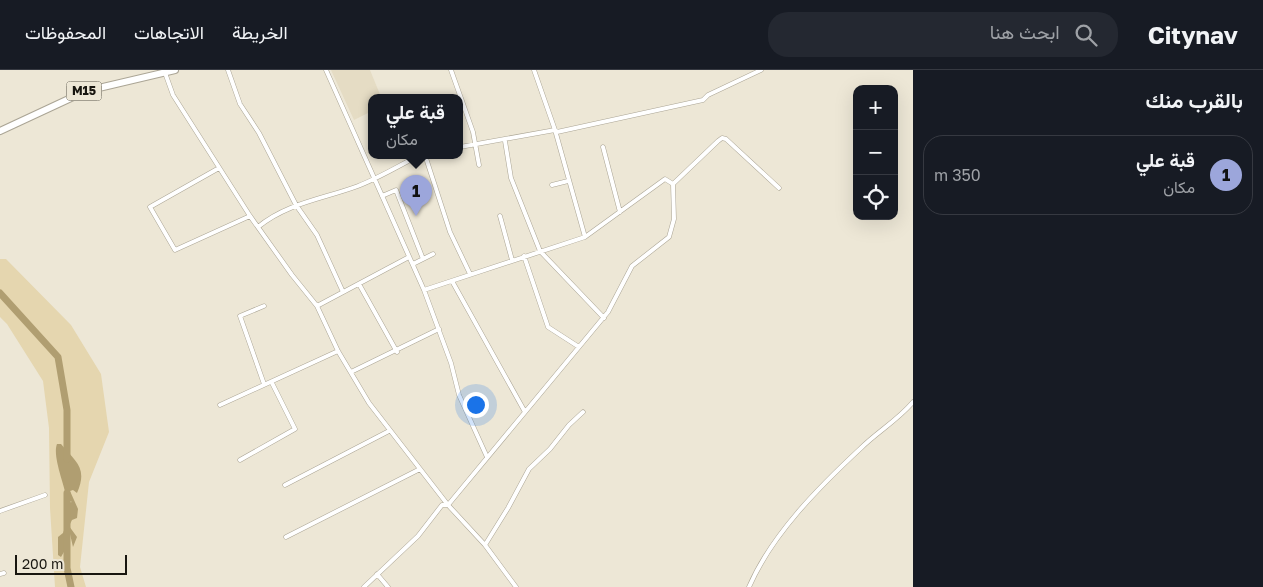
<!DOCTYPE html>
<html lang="ar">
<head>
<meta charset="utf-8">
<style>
  :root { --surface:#171b24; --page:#242831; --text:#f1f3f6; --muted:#9ea1a6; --line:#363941; --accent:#9ca6db }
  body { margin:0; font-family:"Golos Text",Vazirmatn,sans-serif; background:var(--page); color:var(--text); direction:rtl }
  .controls { position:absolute; right:15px; top:15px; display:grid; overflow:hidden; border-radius:10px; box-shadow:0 5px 20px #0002 }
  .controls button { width:45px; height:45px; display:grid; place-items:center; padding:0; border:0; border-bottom:1px solid var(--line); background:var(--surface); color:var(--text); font:25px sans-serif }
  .scale { position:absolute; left:15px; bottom:12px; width:112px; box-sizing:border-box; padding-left:5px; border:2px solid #181610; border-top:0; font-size:14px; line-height:18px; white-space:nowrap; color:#181610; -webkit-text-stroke:4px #ede7d6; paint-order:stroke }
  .you { position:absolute; left:475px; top:334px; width:18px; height:18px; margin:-12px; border:4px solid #fff; border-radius:50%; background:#1a73e8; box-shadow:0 0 0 8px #1a73e833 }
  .badge { display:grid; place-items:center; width:32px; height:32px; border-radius:50%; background:var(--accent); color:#111; font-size:16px; font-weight:700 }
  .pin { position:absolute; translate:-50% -41px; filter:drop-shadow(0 1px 2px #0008) }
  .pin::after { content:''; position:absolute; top:26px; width:18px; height:15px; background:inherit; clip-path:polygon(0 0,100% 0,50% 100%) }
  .popup { position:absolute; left:368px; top:24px; width:95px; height:65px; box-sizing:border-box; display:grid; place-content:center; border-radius:10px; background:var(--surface); filter:drop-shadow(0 1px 4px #0005); font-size:16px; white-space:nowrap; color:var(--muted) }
  .popup b { font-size:19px; color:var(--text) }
  .popup::after { content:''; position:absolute; left:50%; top:100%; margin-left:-10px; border:10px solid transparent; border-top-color:var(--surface) }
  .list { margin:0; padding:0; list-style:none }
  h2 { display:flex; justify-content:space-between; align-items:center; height:65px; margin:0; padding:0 20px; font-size:21px }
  h2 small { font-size:16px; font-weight:400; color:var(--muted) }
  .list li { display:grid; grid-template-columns:32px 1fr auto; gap:15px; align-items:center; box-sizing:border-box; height:80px; margin:0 10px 10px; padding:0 10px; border:1px solid var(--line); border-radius:20px }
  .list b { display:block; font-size:19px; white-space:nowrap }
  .list p { margin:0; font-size:16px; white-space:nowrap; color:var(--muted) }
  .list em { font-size:16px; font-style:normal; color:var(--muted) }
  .icon { flex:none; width:28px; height:28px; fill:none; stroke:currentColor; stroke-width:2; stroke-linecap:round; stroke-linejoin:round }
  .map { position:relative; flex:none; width:913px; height:517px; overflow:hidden; direction:ltr }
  header { display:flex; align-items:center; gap:30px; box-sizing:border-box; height:70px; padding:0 25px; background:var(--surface); border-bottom:1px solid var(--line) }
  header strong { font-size:24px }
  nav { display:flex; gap:28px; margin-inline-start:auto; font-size:18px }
  .search { width:350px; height:45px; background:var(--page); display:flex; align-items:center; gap:12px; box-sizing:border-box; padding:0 18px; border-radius:20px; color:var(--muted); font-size:19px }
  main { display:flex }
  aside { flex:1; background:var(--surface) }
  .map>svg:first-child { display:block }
  .built { fill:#e5dcc4 }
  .green { fill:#e5d6af }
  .water { fill:#b09e71 }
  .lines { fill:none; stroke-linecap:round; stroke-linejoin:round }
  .river { stroke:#b09e71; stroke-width:7 }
  .street-casing { stroke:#aba595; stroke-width:5 }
  .highway-casing { stroke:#aba595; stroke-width:8 }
  .street { stroke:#fff; stroke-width:4 }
  .highway { stroke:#fff; stroke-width:6 }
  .labels { text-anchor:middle; stroke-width:5; stroke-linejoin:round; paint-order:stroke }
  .shield { fill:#ede7d6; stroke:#58554b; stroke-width:1 }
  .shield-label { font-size:12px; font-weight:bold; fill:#181610 }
</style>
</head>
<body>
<header>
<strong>Citynav</strong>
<div class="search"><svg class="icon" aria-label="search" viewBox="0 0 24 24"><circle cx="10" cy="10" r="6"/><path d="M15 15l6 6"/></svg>ابحث هنا</div>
<nav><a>الخريطة</a><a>الاتجاهات</a><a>المحفوظات</a></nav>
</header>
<main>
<aside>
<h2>بالقرب منك<small></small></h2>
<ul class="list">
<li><span class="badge">1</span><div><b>قبة علي</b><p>مكان</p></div><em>350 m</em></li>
</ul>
</aside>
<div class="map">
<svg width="913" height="517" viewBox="0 0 913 517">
  <rect width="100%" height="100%" fill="#ede7d6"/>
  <path class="built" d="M 331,0 L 370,0 L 381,27 L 372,27 L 372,41 L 354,50 Z"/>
  <path class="green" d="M 0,189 L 6,189 L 71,255 L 101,304 L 109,362 L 89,412 L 80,497 L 86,517 L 55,517 L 50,438 L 49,358 L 43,311 L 7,254 L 0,247 Z"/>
  <path class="water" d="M 57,374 L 61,374 C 76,392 88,398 77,423 L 73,420 L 70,421 L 78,439 L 77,448 L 72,450 L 69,456 L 77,467 L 73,477 L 70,464 L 68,465 L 68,475 L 61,487 L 58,485 L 58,467 L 63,463 L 69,447 L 66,433 L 72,432 L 67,430 C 65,416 52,386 57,374 Z"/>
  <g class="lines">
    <path class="river" d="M 0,223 L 58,287 L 67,340 L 67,389
      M 67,423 L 67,498 L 71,517"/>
    <defs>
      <path id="street" d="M 164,0 L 173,25 L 250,146 L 292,205 L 317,236 L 338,281 L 369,333 L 448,435 L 485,475 L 516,517
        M 228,0 L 240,34 L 259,63 L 296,135 L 317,165 L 343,222
        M 326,0 L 424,220 L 451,293 L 459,325 L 487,387
        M 451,0 L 473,62 L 479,95
        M 534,0 L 555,60 L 585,167
        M 505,71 L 511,108 L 540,181 L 604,248
        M 460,77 L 555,60 L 557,62 L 703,30 L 708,25 L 761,0
        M 603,77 L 620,142
        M 425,85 L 450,162 L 470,204
        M 219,98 L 150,137 L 175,180 L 250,146
        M 552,115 L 568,111
        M 382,126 L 396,120 L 423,189
        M 500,146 L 512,190
        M 258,157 C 287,133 323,129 358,116 C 379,108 400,95 420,85
        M 524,186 L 548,257 L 579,277
        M 413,194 L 433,184
        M 452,211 L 525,342
        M 359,214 L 397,282
        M 424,220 L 585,167 L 665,109 L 673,114
        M 264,236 L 240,246 L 264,314
        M 317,236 L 409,187
        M 351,302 L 439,259
        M 220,335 L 338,281
        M 240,390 L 295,359 L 272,313
        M 285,415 L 389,361
        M 0,441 L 45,425
        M 286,467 L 420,399
        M 485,475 L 508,438 L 529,399 L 550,379 L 569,355 L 583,342
        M 0,504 L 4,503
        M 377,504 L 388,517
        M 364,517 L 418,466 L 442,435 L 448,435 L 608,242 L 632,196 L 669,167 L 674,149 L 673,114 L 718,71 L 722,68 L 726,69 L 779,118
        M 749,517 C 772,464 819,417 861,378 C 877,362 898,350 913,332"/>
      <path id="highway" d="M 0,61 L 86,21 L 175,0"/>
    </defs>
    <use href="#street" class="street-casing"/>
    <use href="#highway" class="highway-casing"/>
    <use href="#street" class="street"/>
    <use href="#highway" class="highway"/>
  </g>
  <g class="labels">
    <rect class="shield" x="66.5" y="11.5" width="35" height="19" rx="4"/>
    <g class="shield-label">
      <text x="84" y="25">M15</text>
    </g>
  </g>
</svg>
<div class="controls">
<button>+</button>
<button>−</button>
<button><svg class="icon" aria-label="locate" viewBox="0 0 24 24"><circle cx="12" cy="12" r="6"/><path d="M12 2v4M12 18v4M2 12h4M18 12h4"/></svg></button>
</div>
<div class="scale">200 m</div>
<div class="you"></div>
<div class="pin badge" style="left:416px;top:146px">1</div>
<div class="popup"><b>قبة علي</b>مكان</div>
</div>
</main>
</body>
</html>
